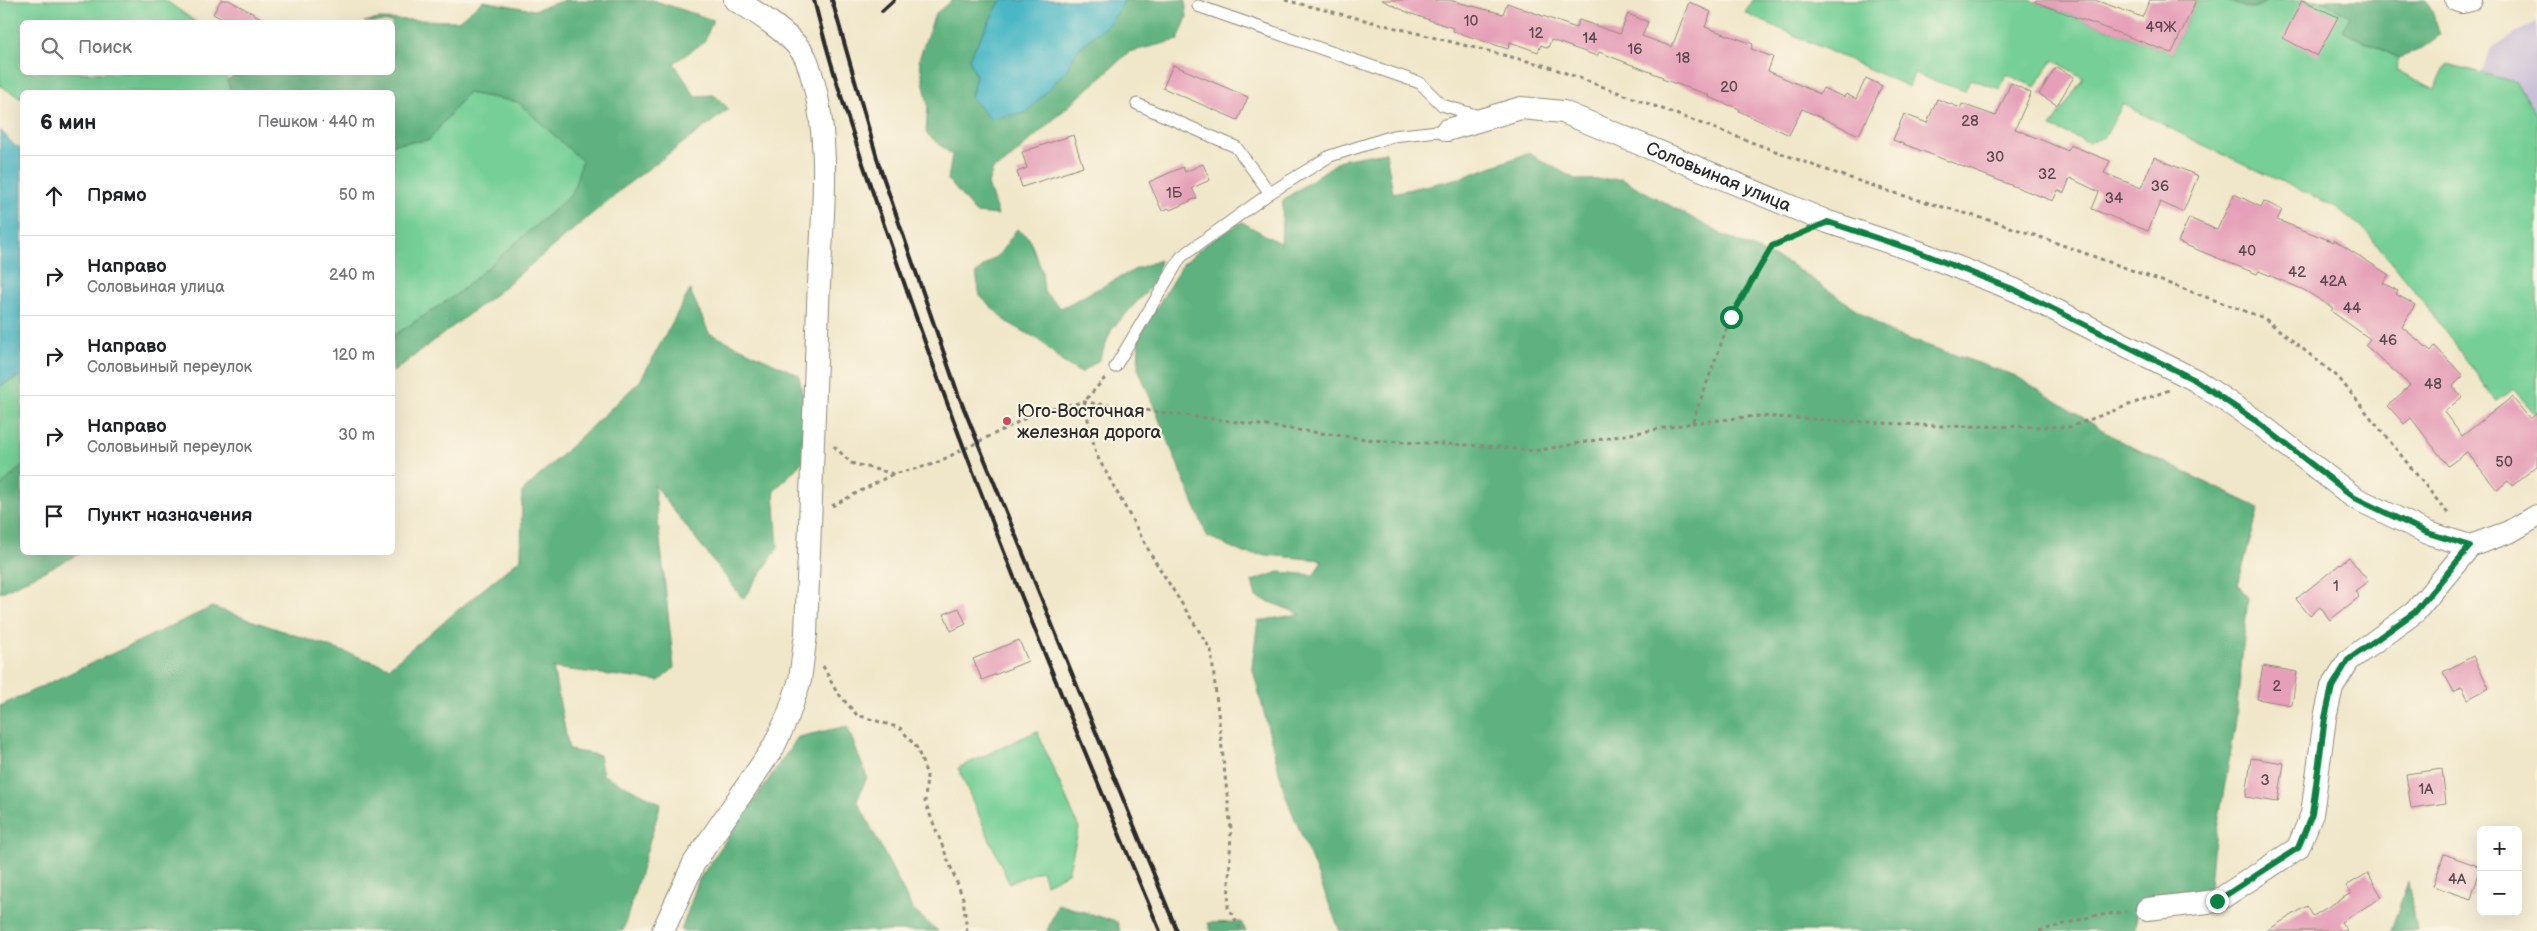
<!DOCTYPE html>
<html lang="ru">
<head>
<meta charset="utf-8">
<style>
  :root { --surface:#fff; --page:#f6f6f6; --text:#202124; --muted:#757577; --line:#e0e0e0 }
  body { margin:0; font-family:"Balsamiq Sans",sans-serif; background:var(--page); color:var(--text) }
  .controls { position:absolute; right:15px; bottom:15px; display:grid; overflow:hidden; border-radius:8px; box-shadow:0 5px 20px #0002 }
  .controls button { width:45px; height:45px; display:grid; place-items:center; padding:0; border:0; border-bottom:1px solid var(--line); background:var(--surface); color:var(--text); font:25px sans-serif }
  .stop { position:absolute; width:15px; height:15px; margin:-11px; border:4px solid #0b8043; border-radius:50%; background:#fff }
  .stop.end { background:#0b8043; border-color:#fff; box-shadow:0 1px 5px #0008 }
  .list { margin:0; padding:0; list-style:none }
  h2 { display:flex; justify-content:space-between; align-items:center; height:65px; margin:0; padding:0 20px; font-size:21px }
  h2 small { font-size:16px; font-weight:400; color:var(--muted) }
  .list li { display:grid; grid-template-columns:32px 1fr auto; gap:15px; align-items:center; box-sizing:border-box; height:80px; padding:0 20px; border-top:1px solid var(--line) }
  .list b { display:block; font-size:19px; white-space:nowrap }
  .list p { margin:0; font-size:16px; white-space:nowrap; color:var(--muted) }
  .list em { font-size:16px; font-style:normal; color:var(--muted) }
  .icon { flex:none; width:28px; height:28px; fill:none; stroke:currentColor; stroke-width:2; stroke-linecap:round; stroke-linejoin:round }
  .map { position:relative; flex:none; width:2537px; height:931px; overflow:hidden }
  .search { position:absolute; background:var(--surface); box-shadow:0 5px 20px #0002; left:20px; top:20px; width:375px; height:55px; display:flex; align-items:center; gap:12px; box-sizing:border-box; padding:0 18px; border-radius:8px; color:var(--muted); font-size:19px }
  .panel { position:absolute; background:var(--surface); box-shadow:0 5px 20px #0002; left:20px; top:90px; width:375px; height:465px; border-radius:8px }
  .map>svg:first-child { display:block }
  .industrial { fill:#c9bfd7 }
  .green { fill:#74cf96; stroke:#507d60 }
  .forest { fill:#5fb27f; stroke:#456e55 }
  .water { fill:#4ab7c5; stroke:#3a7178 }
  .building { fill:#e59fb8 }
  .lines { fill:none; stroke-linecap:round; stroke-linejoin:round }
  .service-casing { stroke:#8e897a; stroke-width:13 }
  .minor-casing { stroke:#8e897a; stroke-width:24 }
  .path { stroke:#8e897a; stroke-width:3; stroke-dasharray:4 4; stroke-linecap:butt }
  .service { stroke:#fff; stroke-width:11 }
  .minor { stroke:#fff; stroke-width:22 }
  .rail { stroke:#2b2b2b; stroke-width:4 }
  .route { stroke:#0b8043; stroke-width:6 }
  .poi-dot { fill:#d1495b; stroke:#fcf5e5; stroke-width:2 }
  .labels { text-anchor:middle; stroke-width:4.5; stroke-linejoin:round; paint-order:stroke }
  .number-label { font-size:15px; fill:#5a484e }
  .street-label { font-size:18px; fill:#2b2b2b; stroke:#fcf5e5 }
  .poi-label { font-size:18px; fill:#2b2b2b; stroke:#fcf5e5; text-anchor:start }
</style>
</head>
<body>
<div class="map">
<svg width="2537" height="931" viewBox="0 0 2537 931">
  <rect width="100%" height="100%" fill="#fcf5e5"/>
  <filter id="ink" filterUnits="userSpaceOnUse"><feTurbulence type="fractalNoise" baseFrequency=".02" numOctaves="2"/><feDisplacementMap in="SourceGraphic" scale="10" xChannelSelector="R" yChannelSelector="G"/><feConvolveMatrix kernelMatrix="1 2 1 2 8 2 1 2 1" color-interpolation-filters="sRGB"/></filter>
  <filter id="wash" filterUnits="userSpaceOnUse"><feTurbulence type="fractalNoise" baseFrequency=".0096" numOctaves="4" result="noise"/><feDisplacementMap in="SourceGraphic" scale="20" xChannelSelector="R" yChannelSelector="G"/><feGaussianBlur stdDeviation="1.12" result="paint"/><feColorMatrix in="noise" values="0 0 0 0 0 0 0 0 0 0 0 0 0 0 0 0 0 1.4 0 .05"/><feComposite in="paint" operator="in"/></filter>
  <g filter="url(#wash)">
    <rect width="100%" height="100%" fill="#f0e7ca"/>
    <path class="industrial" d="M 2537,21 L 2537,117 L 2516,82 L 2481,73 L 2490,49 Z"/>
    <path class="green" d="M 0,0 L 165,0 L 196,22 L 22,22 L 22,72 L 225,73 L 231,92 L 22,92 L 22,98 L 0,86 Z
      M 1753,0 L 2030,0 L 2172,53 L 2196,0 C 2205,0 2215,0 2224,0 C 2240,2 2250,17 2267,0 L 2321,0 L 2350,16 L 2344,31 L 2399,58 L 2396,70 L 2435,89 L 2447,64 L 2516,82 L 2537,117 L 2537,416 L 2513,389 L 2496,401 L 2424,302 L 2366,231 L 2336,207 L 2199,143 L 2123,104 L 2105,137 L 2088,142 L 2051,127 L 2083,78 L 2053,60 L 2035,87 L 2006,74 L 2000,89 L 1970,79 L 1965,91 L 1914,74 L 1909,87 L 1745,13 Z
      M 467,93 L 518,102 L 583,161 L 573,194 L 457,294 L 393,336 L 393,144 L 429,140 Z
      M 22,375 L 22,465 L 0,487 L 0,386 Z
      M 1037,731 L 1079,828 L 1068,873 L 1046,884 L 1042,870 L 1009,883 L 958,768 Z"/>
    <path class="forest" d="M 565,0 L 653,0 L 713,20 L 704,42 L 674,63 L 695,96 L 714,95 L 729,109 L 628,184 L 498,292 L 393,372 L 393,336 L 457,294 L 572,194 L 582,161 L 518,102 L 467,93 L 429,140 L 393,144 L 392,92 L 231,92 L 227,80 L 242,72 L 392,72 L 392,22 L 364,22 L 379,19 L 458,21 L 483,1 L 534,10 Z
      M 952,0 L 1001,0 L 969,58 L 976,76 L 971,98 L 1066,71 L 1077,49 L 1111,21 L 1125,0 L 1185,0 L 1187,17 L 1178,40 L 1129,52 L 1004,164 L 993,169 L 988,184 L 998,215 L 976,213 L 948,180 L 952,155 L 926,133 L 928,105 L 919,59 L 935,14 Z
      M 2226,0 L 2267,0 C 2255,12 2240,7 2226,0 Z
      M 2321,0 L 2425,0 L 2432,11 L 2440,35 L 2421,49 L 2399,58 L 2343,30 L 2350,16 Z
      M 1386,152 L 1393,193 L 1464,177 L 1528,153 L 1577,180 L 1622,179 L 1723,235 L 1790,264 L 1891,333 L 2016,376 L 2122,442 L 2259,508 L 2238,584 L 2248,598 L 2235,727 L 2213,852 L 2209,895 L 2140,902 L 2134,931 L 1340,931 L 1285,794 L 1252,666 L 1258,621 L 1301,614 L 1256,597 L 1252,581 L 1279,572 L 1314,575 L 1322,560 L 1243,553 L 1207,536 L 1138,368 L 1139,337 L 1182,265 L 1206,244 L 1242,222 L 1281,244 L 1283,200 L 1341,160 Z
      M 1017,229 L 1029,238 L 1042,271 L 1044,292 L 1061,308 L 1136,269 L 1160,260 L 1157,280 L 1112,329 L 1099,360 L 1081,373 L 1061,361 L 1041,341 L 1007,322 L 980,296 L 976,273 L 1000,253 Z
      M 690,290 L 709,333 L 799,375 L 812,452 L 774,491 L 778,548 L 743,599 L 654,485 L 674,668 L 659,681 L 553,668 L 569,750 L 599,755 L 603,775 L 661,803 L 623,931 L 0,931 L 0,706 L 212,607 L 389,667 L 521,558 L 522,492 L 640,381 Z
      M 22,465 L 22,552 L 81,553 L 0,593 L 0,487 Z
      M 847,726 L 867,777 L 857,800 L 913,910 L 938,931 L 681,931 L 699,879 L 798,737 Z
      M 2408,881 L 2417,931 L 2391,931 Z
      M 1058,904 L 1117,922 L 1120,931 L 1047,931 Z
      M 1241,922 L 1246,931 L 1211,931 L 1208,923 Z"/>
    <path class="water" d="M 1001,0 L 1125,0 L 1111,22 L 1078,49 L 1066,71 L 1026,113 L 989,118 L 971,98 L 976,76 L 969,58 Z
      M 0,130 L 15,146 L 22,148 L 22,375 L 0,386 Z"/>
    <g id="blocks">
      <path class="building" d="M 221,0 L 229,0 L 268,22 L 228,22 L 213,14 Z
        M 1382,0 L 1449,0 L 1503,14 L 1507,3 L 1576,28 L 1579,20 L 1620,34 L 1628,14 L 1648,22 L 1642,36 L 1672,47 L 1689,2 L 1711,12 L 1705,27 L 1753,44 L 1751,49 L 1773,57 L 1768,71 L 1820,94 L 1823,88 L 1844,97 L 1846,94 L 1856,99 L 1866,78 L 1882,86 L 1859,135 L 1802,109 L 1789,135 L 1739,111 L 1740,109 L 1708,97 L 1709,95 L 1662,79 L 1663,77 L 1599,52 L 1597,56 L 1551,40 L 1548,48 L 1541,45 L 1538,52 L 1510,42 L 1508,49 L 1453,31 L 1453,28 L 1409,13 Z
        M 2036,0 L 2095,0 L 2142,17 L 2150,0 L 2196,0 L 2172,53 L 2035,2 Z
        M 2302,0 L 2338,17 L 2317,56 L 2283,38 Z
        M 1173,65 L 1248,97 L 1238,120 L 1163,88 Z
        M 2056,67 L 2074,77 L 2057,105 L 2039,94 Z
        M 2011,83 L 2031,93 L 2015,129 L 2068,151 L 2070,145 L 2110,161 L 2104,173 L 2141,188 L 2154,157 L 2198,176 L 2183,212 L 2160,202 L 2148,231 L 2092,209 L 2099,192 L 2070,178 L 2064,193 L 2058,190 L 2053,201 L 1893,140 L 1904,114 L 1927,123 L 1937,99 L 1961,108 L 1962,104 L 1996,116 Z
        M 1073,135 L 1083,167 L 1022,187 L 1017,172 L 1027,168 L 1022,152 Z
        M 1203,164 L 1210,180 L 1192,188 L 1197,198 L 1170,210 L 1169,208 L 1162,211 L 1149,182 L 1183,167 L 1185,172 Z
        M 2234,194 L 2261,207 L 2264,201 L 2282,210 L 2277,220 L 2334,242 L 2334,240 L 2389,275 L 2383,283 L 2398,291 L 2396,294 L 2415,305 L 2402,327 L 2431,351 L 2435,346 L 2463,376 L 2453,386 L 2462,397 L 2444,412 L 2462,436 L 2512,397 L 2530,419 L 2537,413 L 2537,466 L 2512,486 L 2508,481 L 2497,490 L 2467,452 L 2448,466 L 2411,418 L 2404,424 L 2388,406 L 2410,385 L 2365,345 L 2370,339 L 2331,311 L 2333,308 L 2304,290 L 2259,271 L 2257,274 L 2178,242 L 2189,218 L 2217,230 Z
        M 2349,557 L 2368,581 L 2355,591 L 2359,597 L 2330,620 L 2320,607 L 2310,616 L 2296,599 Z
        M 959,608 L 966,624 L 951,631 L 944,614 Z
        M 1019,640 L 1028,661 L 982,680 L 973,659 Z
        M 2473,656 L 2489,688 L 2468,699 L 2462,687 L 2454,692 L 2443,672 Z
        M 2263,666 L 2297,672 L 2292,705 L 2257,699 Z
        M 2251,758 L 2284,763 L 2278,802 L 2246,797 Z
        M 2442,769 L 2446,803 L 2411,808 L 2406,774 Z
        M 2444,854 L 2481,867 L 2471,899 L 2433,886 Z
        M 2368,873 L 2382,897 L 2341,922 L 2347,931 L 2266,931 L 2307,906 L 2313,916 L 2351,893 L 2346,886 Z"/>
    </g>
  </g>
  <g filter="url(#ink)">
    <use href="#blocks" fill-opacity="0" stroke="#8e897a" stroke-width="1"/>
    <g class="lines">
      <defs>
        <path id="service" d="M 1198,6 L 1420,83 L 1442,105 L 1479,116
          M 1137,104 L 1236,147 L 1270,193
          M 1115,367 L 1181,257 L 1270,193 L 1330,156 L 1393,136 L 1447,130"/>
        <g id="minor">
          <path d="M 2456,0 L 2462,2 L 2471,0"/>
          <path id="s1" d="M 1447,130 L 1521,108 L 1563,112 L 1828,222 L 1916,251 L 2015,290 L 2195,380 L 2256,421 L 2355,498 L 2428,533 L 2470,546 L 2509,532 L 2537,516"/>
          <path d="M 2147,909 L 2217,901 L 2298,848 L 2312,814 L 2325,718 L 2332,687 L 2349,660 L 2415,612 L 2470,546"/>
          <path d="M 663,931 L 694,863 L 773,748 L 788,716 L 800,680 L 806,634 C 811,525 814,415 818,305 C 821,224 835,139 807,61 C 799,39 755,11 735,0"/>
        </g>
      </defs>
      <use href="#service" class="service-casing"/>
      <use href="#minor" class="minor-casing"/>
      <path class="path" d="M 1285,0 L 1547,66 L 1818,167 L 1891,192 L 1992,221 L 2040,237 L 2264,318 L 2338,377 L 2450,516
        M 1105,378 L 1084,402 L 1096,454 L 1153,558 L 1211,650 L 1231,829 L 1228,908 L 1242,931
        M 1692,423 L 1757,416 L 1938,426 L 2070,427 L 2169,390
        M 834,446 L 851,463 L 894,474 L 934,464 L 1042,410 L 1084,402 L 1382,441 L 1487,446 L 1535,451 L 1692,423 L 1731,317 L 1772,246 L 1801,233
        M 832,506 L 893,474
        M 823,666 L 836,691 L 857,715 L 900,728 L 917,748 L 927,775 L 925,802 L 963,898 L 967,931
        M 2039,931 L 2093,916 L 2126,912"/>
      <use href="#service" class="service"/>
      <use href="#minor" class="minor"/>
      <path class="rail" d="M 814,0 C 837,92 869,182 900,271 C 977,495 1068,713 1160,931
        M 832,0 L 879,165 L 958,394 L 1177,931
        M 882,11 L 894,0"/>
    </g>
  </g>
  <g class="lines" filter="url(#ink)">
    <path class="route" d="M 1731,317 L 1772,246 L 1828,222 L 1916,251 L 2015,290 L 2195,380 L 2256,421 L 2355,498 L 2428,533 L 2470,546 L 2415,612 L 2348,660 L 2332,687 L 2325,718 L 2312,814 L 2298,848 L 2217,901"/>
  </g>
  <circle class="poi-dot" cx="1007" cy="421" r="5"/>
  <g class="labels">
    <g class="number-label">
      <text x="1471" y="26">10</text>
      <text x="2161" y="32">49Ж</text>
      <text x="1536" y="38">12</text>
      <text x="1590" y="43">14</text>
      <text x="1635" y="54">16</text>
      <text x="1683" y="63">18</text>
      <text x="1729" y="92">20</text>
      <text x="1970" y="126">28</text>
      <text x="1995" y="162">30</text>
      <text x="2047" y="179">32</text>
      <text x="2160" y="191">36</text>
      <text x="1174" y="198">1Б</text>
      <text x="2114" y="203">34</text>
      <text x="2247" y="256">40</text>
      <text x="2297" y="277">42</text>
      <text x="2333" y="286">42А</text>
      <text x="2352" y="313">44</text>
      <text x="2388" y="345">46</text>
      <text x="2433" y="389">48</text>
      <text x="2504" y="467">50</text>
      <text x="2336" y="591">1</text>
      <text x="2277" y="691">2</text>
      <text x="2265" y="785">3</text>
      <text x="2426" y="794">1А</text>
      <text x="2457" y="884">4А</text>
    </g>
    <g class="street-label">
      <text dy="6" stroke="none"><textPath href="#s1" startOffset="288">Соловьиная улица</textPath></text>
    </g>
    <g class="poi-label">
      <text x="1017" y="417">Юго-Восточная<tspan x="1017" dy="21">железная дорога</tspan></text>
    </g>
  </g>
</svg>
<div class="controls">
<button>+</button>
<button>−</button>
</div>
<div class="stop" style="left:1731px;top:317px"></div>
<div class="stop end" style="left:2217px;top:901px"></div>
<div class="search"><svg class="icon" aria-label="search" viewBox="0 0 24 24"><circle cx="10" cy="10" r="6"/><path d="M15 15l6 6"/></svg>Поиск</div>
<section class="panel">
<h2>6 мин<small>Пешком · 440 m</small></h2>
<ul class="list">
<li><svg class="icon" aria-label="ahead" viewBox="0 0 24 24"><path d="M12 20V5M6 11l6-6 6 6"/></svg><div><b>Прямо</b></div><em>50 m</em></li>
<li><svg class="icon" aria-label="right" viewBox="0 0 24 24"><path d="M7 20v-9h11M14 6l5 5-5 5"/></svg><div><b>Направо</b><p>Соловьиная улица</p></div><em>240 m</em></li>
<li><svg class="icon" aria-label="right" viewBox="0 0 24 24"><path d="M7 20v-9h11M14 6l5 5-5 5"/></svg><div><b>Направо</b><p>Соловьиный переулок</p></div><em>120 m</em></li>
<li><svg class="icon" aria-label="right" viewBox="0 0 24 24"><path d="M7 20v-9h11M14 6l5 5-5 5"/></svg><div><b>Направо</b><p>Соловьиный переулок</p></div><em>30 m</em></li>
<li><svg class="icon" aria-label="arrive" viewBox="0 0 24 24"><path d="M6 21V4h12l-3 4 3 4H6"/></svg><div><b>Пункт назначения</b></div></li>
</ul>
</section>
</div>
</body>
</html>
